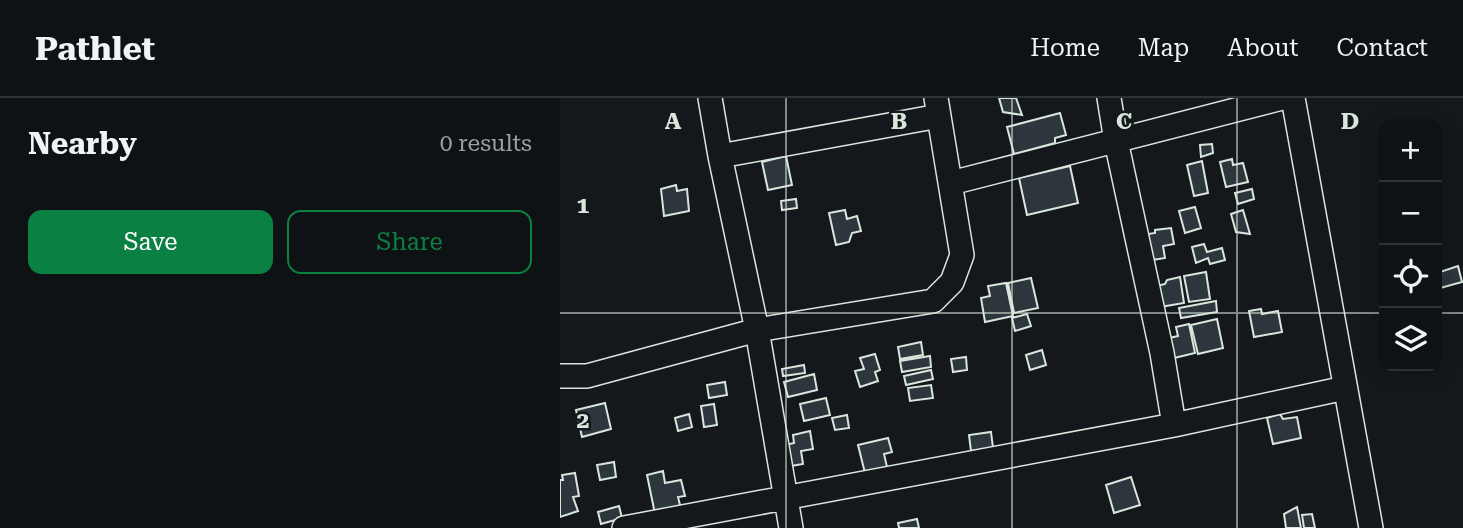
<!DOCTYPE html>
<html lang="en">
<head>
<meta charset="utf-8">
<style>
  :root { --surface:#0f1215; --page:#181b1e; --text:#f1f3f6; --muted:#9b9ea0; --line:#2f3234; --accent:#0b8043 }
  body { margin:0; font-family:"Roboto Serif",serif; background:var(--page); color:var(--text) }
  .controls { position:absolute; right:21px; top:21px; display:grid; overflow:hidden; border-radius:14px; box-shadow:0 4px 18px #0003 }
  .controls button { width:63px; height:63px; display:grid; place-items:center; padding:0; border:0; border-bottom:2px solid var(--line); background:var(--surface); color:var(--text); font:35px sans-serif }
  .list { margin:0; padding:0; list-style:none }
  h2 { display:flex; justify-content:space-between; align-items:center; height:91px; margin:0; padding:0 28px; font-size:30px }
  h2 small { font-size:23px; font-weight:400; color:var(--muted) }
  .actions { display:flex; gap:14px; padding:21px 28px }
  .actions a { flex:1; padding:16px 0; border:2px solid var(--accent); border-radius:14px; text-align:center; font-size:24px; color:var(--accent) }
  .actions .main { background:var(--accent); color:#fff }
  .icon { flex:none; width:38px; height:38px; fill:none; stroke:currentColor; stroke-width:2; stroke-linecap:round; stroke-linejoin:round }
  .map { position:relative; flex:none; width:903px; height:430px; overflow:hidden }
  header { display:flex; align-items:center; gap:42px; box-sizing:border-box; height:98px; padding:0 35px; background:var(--surface); border-bottom:2px solid var(--line) }
  header strong { font-size:33px }
  nav { display:flex; gap:38px; margin-inline-start:auto; font-size:24px }
  main { display:flex }
  aside { flex:1; background:var(--surface) }
  .map>svg:first-child { display:block }
  .building { fill:#2c363c; stroke:#d8e6dc; stroke-width:2 }
  .lines { fill:none; stroke-linecap:round; stroke-linejoin:round }
  .minor-casing { stroke:#d8e6dc; stroke-width:26 }
  .minor { stroke:#14181c; stroke-width:23 }
  .grid { fill:none; stroke:#d8e6dc; stroke-width:2; stroke-opacity:0.55 }
  .grid-label { font-size:23px; text-anchor:middle; font-weight:bold; fill:#d8e6dc; stroke:#14181c; stroke-width:5; stroke-linejoin:round; paint-order:stroke }
</style>
</head>
<body>
<header>
<strong>Pathlet</strong>
<nav><a>Home</a><a>Map</a><a>About</a><a>Contact</a></nav>
</header>
<main>
<aside>
<h2>Nearby<small>0 results</small></h2>
<ul class="list">
</ul>
<div class="actions"><a class="main">Save</a><a>Share</a></div>
</aside>
<div class="map">
<svg width="903" height="430" viewBox="0 0 903 430">
  <rect width="100%" height="100%" fill="#14181c"/>
  <path class="building" d="M 439,0 L 456,0 L 462,17 L 443,14 Z
    M 500,15 L 506,37 L 495,40 L 495,45 L 454,56 L 447,29 Z
    M 652,46 L 653,55 L 641,59 L 640,47 Z
    M 226,58 L 232,87 L 208,92 L 202,64 Z
    M 672,61 L 673,67 L 683,65 L 688,84 L 666,89 L 660,64 Z
    M 642,63 L 648,95 L 634,98 L 627,67 Z
    M 510,68 L 518,105 L 467,117 L 459,80 Z
    M 116,87 L 117,93 L 127,91 L 129,113 L 104,118 L 101,91 Z
    M 692,91 L 694,101 L 678,106 L 675,95 Z
    M 236,101 L 237,110 L 222,112 L 221,103 Z
    M 635,109 L 641,130 L 625,135 L 619,113 Z
    M 285,112 L 287,121 L 297,118 L 301,133 L 292,135 L 289,144 L 276,147 L 269,115 Z
    M 683,112 L 690,136 L 676,134 L 671,116 Z
    M 611,130 L 614,146 L 603,148 L 605,160 L 586,163 L 582,137 L 595,135 L 595,132 Z
    M 644,146 L 647,154 L 662,150 L 665,162 L 650,166 L 648,160 L 636,165 L 632,149 Z
    M 898,168 L 902,184 L 877,191 L 877,175 Z
    M 646,174 L 650,201 L 629,204 L 624,178 Z
    M 620,179 L 624,205 L 600,209 L 597,188 L 605,186 L 607,182 Z
    M 471,180 L 478,210 L 454,215 L 448,185 Z
    M 446,185 L 453,218 L 425,224 L 421,200 L 430,198 L 428,188 Z
    M 656,203 L 657,214 L 621,220 L 619,210 Z
    M 701,211 L 702,216 L 718,213 L 722,234 L 694,239 L 689,213 Z
    M 467,216 L 471,228 L 455,233 L 452,220 Z
    M 657,221 L 663,250 L 638,256 L 631,227 Z
    M 629,226 L 635,255 L 610,261 L 605,241 L 618,238 L 616,229 Z
    M 361,244 L 363,257 L 340,261 L 338,249 Z
    M 482,252 L 486,267 L 470,272 L 466,257 Z
    M 315,256 L 320,272 L 315,274 L 318,283 L 300,289 L 295,273 L 304,271 L 300,260 Z
    M 370,258 L 371,269 L 342,274 L 340,263 Z
    M 406,259 L 407,272 L 393,274 L 391,261 Z
    M 244,267 L 245,275 L 223,278 L 222,271 Z
    M 371,272 L 373,281 L 346,287 L 344,278 Z
    M 254,276 L 257,292 L 228,299 L 224,284 Z
    M 165,284 L 167,297 L 149,300 L 147,287 Z
    M 371,287 L 373,300 L 350,303 L 348,290 Z
    M 266,300 L 270,317 L 244,323 L 240,306 Z
    M 45,305 L 51,331 L 22,339 L 16,312 Z
    M 154,306 L 157,327 L 144,329 L 141,308 Z
    M 129,316 L 132,329 L 118,333 L 115,320 Z
    M 720,316 L 723,321 L 737,319 L 741,340 L 713,346 L 707,320 Z
    M 287,317 L 289,330 L 275,332 L 272,320 Z
    M 250,333 L 253,351 L 241,353 L 243,366 L 225,369 L 221,348 L 234,345 L 233,337 Z
    M 431,334 L 433,350 L 411,353 L 409,337 Z
    M 328,340 L 332,354 L 324,356 L 327,369 L 305,375 L 298,347 Z
    M 54,364 L 56,379 L 40,382 L 37,367 Z
    M 103,373 L 105,385 L 121,382 L 125,398 L 118,399 L 121,411 L 95,416 L 87,377 Z
    M 15,375 L 19,398 L 13,399 L 18,413 L 0,419 L 0,382 L 3,382 L 2,377 Z
    M 571,379 L 580,407 L 554,415 L 546,387 Z
    M 59,408 L 62,420 L 41,426 L 38,414 Z
    M 737,409 L 741,430 L 726,430 L 724,416 Z
    M 752,416 L 755,430 L 744,430 L 742,417 Z
    M 357,421 L 359,430 L 339,430 L 338,425 Z"/>
  <g class="lines">
    <defs>
      <path id="minor" d="M 150,0 L 160,58 L 197,232 L 231,430
        M 549,0 L 556,43 L 602,255 L 614,327
        M 733,0 L 811,430
        M 160,58 L 379,18
        M 391,85 L 722,0
        M 0,278 L 27,278 L 197,232 L 373,203 L 392,184 L 402,157 L 376,0
        M 64,430 L 614,327 L 785,290"/>
    </defs>
    <use href="#minor" class="minor-casing"/>
    <use href="#minor" class="minor"/>
  </g>
  <path class="grid" d="M 226,0 L 226,430M 452,0 L 452,430M 677,0 L 677,430M 0,215 L 824,215M 877,215 L 903,215"/>
  <g class="grid-label">
    <text x="113" y="31">A</text>
    <text x="339" y="31">B</text>
    <text x="564" y="31">C</text>
    <text x="790" y="31">D</text>
    <text x="23" y="115">1</text>
    <text x="23" y="330">2</text>
  </g>
</svg>
<div class="controls">
<button>+</button>
<button>−</button>
<button><svg class="icon" aria-label="locate" viewBox="0 0 24 24"><circle cx="12" cy="12" r="6"/><path d="M12 2v4M12 18v4M2 12h4M18 12h4"/></svg></button>
<button><svg class="icon" aria-label="layers" viewBox="0 0 24 24"><path d="M12 4l9 5-9 5-9-5zM3 14l9 5 9-5"/></svg></button>
</div>
</div>
</main>
</body>
</html>
